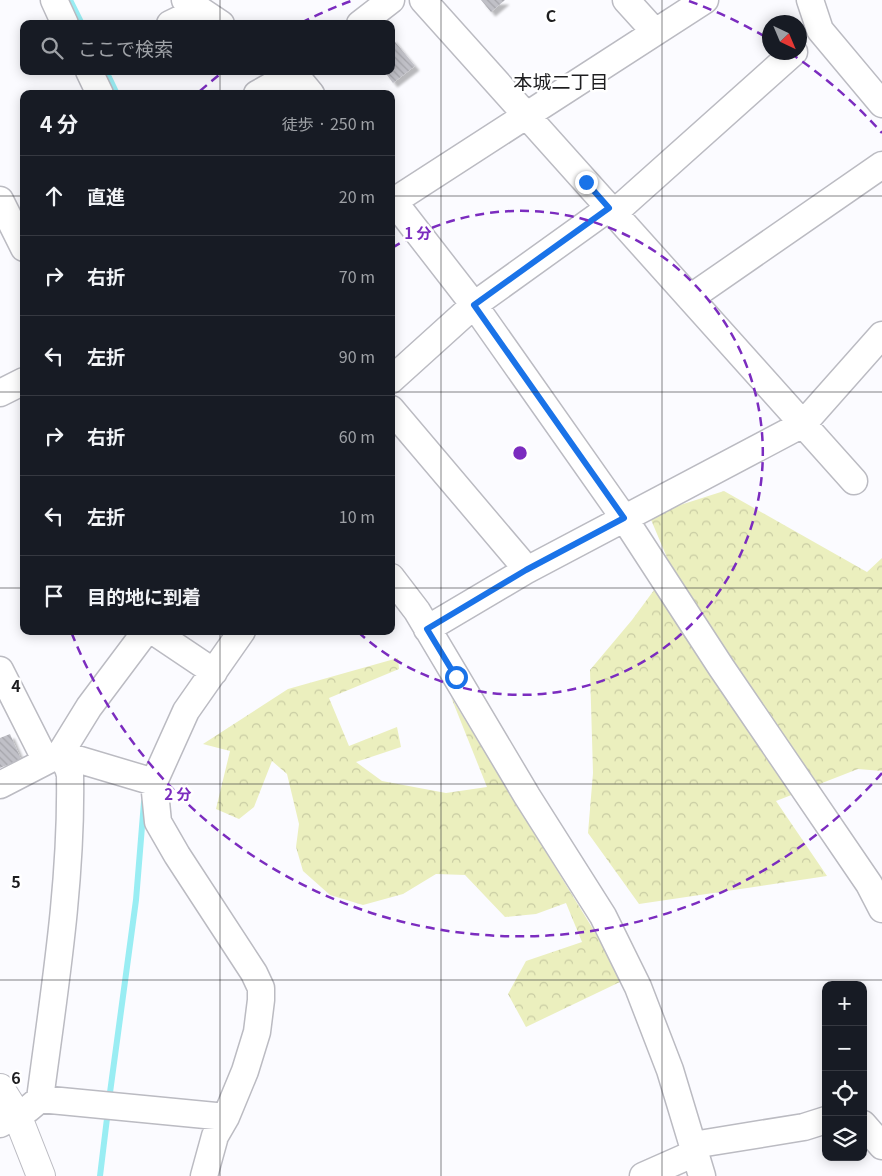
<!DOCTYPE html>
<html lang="ja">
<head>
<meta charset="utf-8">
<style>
  :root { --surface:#171b24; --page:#20242c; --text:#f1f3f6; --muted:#9ea1a6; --line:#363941 }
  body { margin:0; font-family:Georgia,"Noto Sans JP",serif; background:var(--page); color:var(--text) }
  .controls { position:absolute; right:15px; bottom:15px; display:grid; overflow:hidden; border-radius:10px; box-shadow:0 2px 12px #0003 }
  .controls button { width:45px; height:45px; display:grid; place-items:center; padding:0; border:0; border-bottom:1px solid var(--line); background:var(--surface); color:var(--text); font:25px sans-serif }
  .compass { position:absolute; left:762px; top:15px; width:45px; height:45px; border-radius:50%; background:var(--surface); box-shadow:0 2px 12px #0003; rotate:136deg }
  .stop { position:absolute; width:15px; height:15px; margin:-11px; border:4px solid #1a73e8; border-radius:50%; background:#fff }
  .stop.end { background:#1a73e8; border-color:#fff; box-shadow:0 1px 5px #0008 }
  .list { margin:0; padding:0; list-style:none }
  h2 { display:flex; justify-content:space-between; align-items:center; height:65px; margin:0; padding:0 20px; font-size:21px }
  h2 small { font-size:16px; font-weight:400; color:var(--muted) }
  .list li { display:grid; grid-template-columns:32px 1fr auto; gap:15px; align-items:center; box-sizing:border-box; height:80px; padding:0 20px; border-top:1px solid var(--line) }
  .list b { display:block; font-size:19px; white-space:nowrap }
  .list em { font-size:16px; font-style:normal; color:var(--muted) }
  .icon { flex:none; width:28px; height:28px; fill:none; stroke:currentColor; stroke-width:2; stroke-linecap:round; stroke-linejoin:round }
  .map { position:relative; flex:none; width:882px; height:1176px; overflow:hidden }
  .search { position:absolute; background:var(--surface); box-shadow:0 2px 12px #0003; left:20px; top:20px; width:375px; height:55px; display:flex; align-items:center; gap:12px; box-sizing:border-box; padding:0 18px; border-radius:10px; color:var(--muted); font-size:19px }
  .panel { position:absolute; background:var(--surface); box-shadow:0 2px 12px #0003; left:20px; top:90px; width:375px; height:545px; border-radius:10px }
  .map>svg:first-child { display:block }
  .forest { fill:url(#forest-crowns) }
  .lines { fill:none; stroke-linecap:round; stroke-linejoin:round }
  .stream { stroke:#99edf3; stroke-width:6 }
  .building { fill:url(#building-back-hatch); filter:url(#shadow) }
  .minor-casing { stroke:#bbbbc2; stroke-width:29 }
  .major-casing { stroke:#bbbbc2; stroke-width:30 }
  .minor { stroke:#fff; stroke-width:26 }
  .major { stroke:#fff; stroke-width:28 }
  .route { stroke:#1a73e8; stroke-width:6 }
  .grid { fill:none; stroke:#1e1e20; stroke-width:1; stroke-opacity:0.55 }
  .ring { fill:none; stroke:#7b2cbf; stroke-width:2.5; stroke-dasharray:9 6 }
  .labels { text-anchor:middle; stroke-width:5; stroke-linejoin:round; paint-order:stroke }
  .neighbourhood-label { font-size:19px; fill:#1e1e20; stroke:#fff }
  .grid-label { font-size:16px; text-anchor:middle; font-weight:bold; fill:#1e1e20; stroke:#fff; stroke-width:5; stroke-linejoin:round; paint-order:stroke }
  .centre { fill:#7b2cbf; stroke:#fff; stroke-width:2.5 }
  .ring-label { font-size:15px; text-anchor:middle; font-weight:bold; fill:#7b2cbf; stroke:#fff; stroke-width:5; stroke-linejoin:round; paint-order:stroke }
</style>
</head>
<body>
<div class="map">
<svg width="882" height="1176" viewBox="0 0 882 1176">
  <defs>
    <pattern id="forest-crowns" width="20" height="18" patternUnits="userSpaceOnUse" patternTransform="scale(1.25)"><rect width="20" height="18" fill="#ebefbe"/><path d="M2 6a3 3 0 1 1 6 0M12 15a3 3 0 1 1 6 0" fill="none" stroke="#c9cca3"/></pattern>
    <pattern id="building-back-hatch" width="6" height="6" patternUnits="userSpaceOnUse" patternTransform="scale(1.25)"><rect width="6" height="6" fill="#c0c0c7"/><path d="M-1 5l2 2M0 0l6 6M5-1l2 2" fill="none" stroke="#a5a5ab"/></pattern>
    <filter id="shadow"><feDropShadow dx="4.5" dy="4.5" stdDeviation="1" flood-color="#0004"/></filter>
  </defs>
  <rect width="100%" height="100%" fill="#fbfbff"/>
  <path class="forest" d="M 724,491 L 867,572 L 882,558 L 882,771 L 858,769 L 776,801 L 827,876 L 639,904 L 588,833 L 593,773 L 590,670 L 632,620 L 671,567 L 649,515 Z
    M 398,658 L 399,669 L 329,698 L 349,746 L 397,727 L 401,747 L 356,762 L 382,781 L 446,793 L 487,787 L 451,697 L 593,929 L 622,981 L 526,1027 L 508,994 L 526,961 L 582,942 L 566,903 L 536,914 L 505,917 L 465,875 L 436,874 L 403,894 L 363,905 L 330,895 L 303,871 L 296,847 L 299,824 L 287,774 L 272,761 L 254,807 L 239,819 L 216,809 L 230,751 L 203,744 L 288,689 Z"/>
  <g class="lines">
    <path class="stream" d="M 70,0 L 82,24
      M 106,71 L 117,94
      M 109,1100 L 136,900 L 144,802
      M 100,1176 L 108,1110"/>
  </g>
  <path class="building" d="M 481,0 L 505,0 L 491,12 Z
    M 391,37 L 415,66 L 393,83 L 384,71 L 391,71 Z
    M 10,734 L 21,759 L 0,768 L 0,738 Z"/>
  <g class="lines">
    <defs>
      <path id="minor" d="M 54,0 L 65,24
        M 185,0 L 221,24
        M 423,0 L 854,481
        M 626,0 L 655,32
        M 810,0 L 820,30 L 882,104
        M 170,24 L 199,10
        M 360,24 L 391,0
        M 89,71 L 100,94
        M 292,71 L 311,94
        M 257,94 L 298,71
        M 391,198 L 474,305 L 624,518 L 721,667 L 869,884 L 882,909
        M 0,200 L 24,248
        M 391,203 L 705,0
        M 614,213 L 794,52
        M 690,298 L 882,165
        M 391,380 L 474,305 L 609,208
        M 0,393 L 24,381
        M 391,409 L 519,560 L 525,571
        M 391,577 L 417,611 L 527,796 L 603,916 L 638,987 L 670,1070 L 702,1176
        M 427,629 L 525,571 L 803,424 L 882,335
        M 153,631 L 214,672
        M 0,670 L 46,761
        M 60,754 L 154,782 L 186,711 L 242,631
        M 154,782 L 158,822 L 177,855 L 254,973 L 261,988 L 261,1000 L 257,1032 L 245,1071 L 226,1117 L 215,1136 L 204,1176
        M 0,785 L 60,754 L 89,707 L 146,631
        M 40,1099 C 54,992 72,884 70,775 L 68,768 L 60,754
        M 0,1124 L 28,1109 L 40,1099 L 226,1117
        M 863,1124 L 882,1146
        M 693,1145 L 804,1127 L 826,1120
        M 643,1176 L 695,1153"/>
      <path id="major" d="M 0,1088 L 17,1115 L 41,1176"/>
    </defs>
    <use href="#minor" class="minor-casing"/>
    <use href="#major" class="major-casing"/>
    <use href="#minor" class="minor"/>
    <use href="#major" class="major"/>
  </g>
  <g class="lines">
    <path class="route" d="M 456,677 L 427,629 L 526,570 L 624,518 L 474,305 L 609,208 L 586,182"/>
  </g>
  <path class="grid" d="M 220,0 L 220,24M 441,0 L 441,1176M 662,0 L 662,1176M 220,71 L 220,94M 0,196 L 24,196M 391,196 L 882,196M 0,392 L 24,392M 391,392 L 882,392M 0,588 L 24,588M 391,588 L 882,588M 220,631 L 220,1176M 0,784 L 882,784M 0,980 L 882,980"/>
  <g class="ring">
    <path d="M392 248A242 242 0 1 1 357 631"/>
    <path d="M882 773A483 483 0 0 1 72 634M200 91A483 483 0 0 1 223 72M301 23A483 483 0 0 1 351 1M689 1A483 483 0 0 1 769 39M790 53A483 483 0 0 1 882 133"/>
  </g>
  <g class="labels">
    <g class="neighbourhood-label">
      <text x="561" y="89">本城二丁目</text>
    </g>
  </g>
  <g class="grid-label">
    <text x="551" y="22">C</text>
    <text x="16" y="692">4</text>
    <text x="16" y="888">5</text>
    <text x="16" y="1084">6</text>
  </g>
  <circle cx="520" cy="453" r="8" class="centre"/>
  <g class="ring-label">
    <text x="418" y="239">1 分</text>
    <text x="178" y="800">2 分</text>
  </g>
</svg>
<div class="controls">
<button>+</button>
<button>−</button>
<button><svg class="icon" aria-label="locate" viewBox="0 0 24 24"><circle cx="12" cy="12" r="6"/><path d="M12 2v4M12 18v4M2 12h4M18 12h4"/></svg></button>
<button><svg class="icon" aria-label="layers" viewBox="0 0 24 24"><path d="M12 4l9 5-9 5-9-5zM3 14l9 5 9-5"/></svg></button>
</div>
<svg class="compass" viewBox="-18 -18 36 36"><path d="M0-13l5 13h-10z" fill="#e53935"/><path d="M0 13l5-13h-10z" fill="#9ea1a6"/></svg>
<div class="stop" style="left:456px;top:677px"></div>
<div class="stop end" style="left:586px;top:182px"></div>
<div class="search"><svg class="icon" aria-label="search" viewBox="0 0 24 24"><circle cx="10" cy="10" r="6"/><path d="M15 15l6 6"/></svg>ここで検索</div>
<section class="panel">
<h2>4 分<small>徒歩 · 250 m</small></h2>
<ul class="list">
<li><svg class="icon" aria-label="ahead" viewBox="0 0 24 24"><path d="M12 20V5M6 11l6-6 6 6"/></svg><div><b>直進</b></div><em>20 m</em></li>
<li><svg class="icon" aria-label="right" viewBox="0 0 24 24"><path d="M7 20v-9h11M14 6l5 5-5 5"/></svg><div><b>右折</b></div><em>70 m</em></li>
<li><svg class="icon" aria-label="left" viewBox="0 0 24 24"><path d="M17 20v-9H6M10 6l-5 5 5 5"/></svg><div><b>左折</b></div><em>90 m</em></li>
<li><svg class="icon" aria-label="right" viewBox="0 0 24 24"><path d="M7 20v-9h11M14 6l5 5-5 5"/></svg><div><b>右折</b></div><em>60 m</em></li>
<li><svg class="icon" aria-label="left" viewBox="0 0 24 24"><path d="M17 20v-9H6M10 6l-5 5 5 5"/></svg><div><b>左折</b></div><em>10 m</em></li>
<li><svg class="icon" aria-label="arrive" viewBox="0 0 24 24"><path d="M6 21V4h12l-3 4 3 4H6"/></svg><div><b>目的地に到着</b></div></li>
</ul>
</section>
</div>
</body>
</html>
